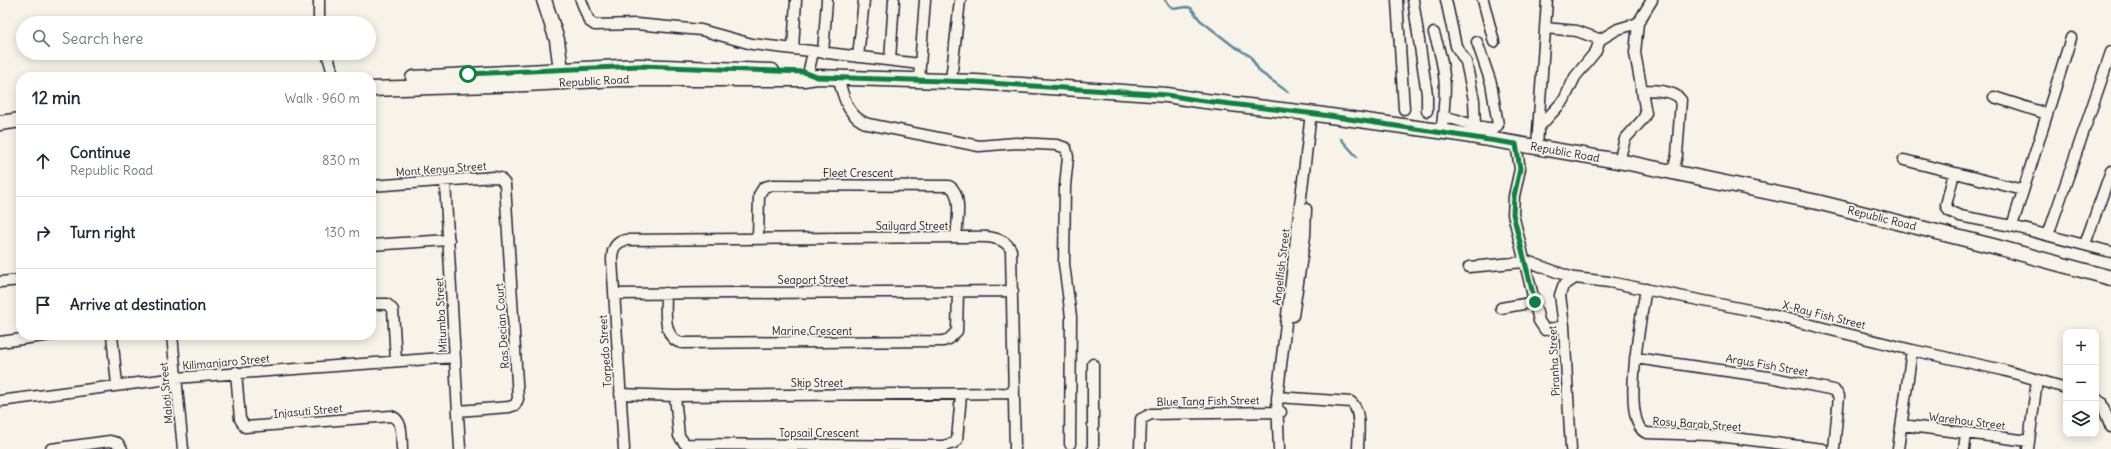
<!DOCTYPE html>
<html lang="en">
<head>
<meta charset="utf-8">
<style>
  :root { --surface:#fff; --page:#f2f2f3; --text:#1f2937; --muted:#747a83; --line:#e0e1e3 }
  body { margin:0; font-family:Delius,sans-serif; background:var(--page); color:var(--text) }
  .controls { position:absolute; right:12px; bottom:12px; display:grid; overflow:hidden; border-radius:8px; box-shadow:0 2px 10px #0003 }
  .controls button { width:36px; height:36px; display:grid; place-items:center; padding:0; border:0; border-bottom:1px solid var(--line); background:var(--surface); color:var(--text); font:20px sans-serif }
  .stop { position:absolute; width:12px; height:12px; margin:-9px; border:3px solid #0b8043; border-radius:50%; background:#fff }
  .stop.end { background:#0b8043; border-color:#fff; box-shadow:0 1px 4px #0008 }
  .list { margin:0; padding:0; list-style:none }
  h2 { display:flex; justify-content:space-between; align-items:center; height:52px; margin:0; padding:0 16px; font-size:17px }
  h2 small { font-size:13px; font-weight:400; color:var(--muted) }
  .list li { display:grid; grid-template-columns:26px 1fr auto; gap:12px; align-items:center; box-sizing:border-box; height:72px; padding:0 16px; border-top:1px solid var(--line) }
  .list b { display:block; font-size:15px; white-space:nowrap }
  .list p { margin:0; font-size:13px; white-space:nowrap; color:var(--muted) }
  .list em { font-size:13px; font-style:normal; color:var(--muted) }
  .icon { flex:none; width:22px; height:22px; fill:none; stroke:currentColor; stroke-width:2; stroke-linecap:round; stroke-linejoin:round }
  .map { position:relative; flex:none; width:2111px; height:449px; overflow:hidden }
  .search { position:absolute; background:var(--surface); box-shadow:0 2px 10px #0003; left:16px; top:16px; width:360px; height:44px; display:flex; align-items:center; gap:10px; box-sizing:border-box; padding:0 14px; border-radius:22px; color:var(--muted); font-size:15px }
  .panel { position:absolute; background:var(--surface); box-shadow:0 2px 10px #0003; left:16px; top:72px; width:360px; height:268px; border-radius:16px }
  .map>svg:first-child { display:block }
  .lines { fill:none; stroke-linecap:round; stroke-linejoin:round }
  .stream { stroke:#5b899e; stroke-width:2.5 }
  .street-casing { stroke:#22223b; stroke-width:13 }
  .secondary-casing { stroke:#22223b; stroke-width:17 }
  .street { stroke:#f7f3e8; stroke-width:10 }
  .secondary { stroke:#f7f3e8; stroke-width:14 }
  .route { stroke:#0b8043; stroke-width:5 }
  .labels { text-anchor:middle; stroke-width:3.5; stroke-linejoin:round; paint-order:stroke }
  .street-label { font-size:11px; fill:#22223b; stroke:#f7f3e8 }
</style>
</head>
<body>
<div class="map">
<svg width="2111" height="449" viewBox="0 0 2111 449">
  <rect width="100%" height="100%" fill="#f7f3e8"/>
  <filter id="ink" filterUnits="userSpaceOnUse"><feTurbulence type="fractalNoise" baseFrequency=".025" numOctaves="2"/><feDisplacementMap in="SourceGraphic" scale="8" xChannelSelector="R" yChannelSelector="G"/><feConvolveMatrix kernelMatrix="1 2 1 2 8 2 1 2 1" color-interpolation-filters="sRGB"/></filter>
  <g filter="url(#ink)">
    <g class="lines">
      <path class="stream" d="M 1165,0 L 1173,9 L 1187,7 L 1191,8 L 1200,20 L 1232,45 L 1250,56 L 1260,72 L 1288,92
        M 1341,139 L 1357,157"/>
      <defs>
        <path id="street" d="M 581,0 L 589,21 L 595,25 L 636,24 L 701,30 L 752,44 L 920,64
          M 1397,0 L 1404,109
          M 1413,0 L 1427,94 L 1427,111
          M 1446,0 L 1456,46 L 1466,62 L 1474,100 L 1475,126
          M 1483,0 L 1494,42
          M 319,23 L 319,0
          M 1434,33 C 1447,72 1447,91 1441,132
          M 1598,41 L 1618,29 L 1638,23
          M 793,49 L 796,0
          M 327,53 L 334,77
          M 823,53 L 827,0
          M 858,57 L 864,0
          M 890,60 L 894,0
          M 808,74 L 813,52
          M 838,78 C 844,97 847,117 868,124 L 979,146 L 1016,143 L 1057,145 L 1066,148 L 1068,157 L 1065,186 L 1064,264 L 1071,317 L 1070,444
          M 919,79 L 925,0
          M 951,80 L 960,0
          M 1641,90 C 1651,90 1675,90 1681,100 L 1677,155 L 1673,172
          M 1994,97 L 2047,114
          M 1444,117 C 1461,119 1478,130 1495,128 L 1498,125 L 1491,83 L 1477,42
          M 1539,127 L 1564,100 L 1575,77 L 1596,51 L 1599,43 L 1596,38 L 1577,31 L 1545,28
          M 1516,144 L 1520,169 L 1514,196 L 1513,214 L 1539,321 L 1545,330 L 1564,326
          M 1537,146 L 1547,0
          M 1904,160 L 2023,190
          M 1619,161 L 1625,139 L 1643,119 L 1646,113 L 1635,53 L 1638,23 L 1652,0
          M 1954,173 L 1946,205 L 1949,211 L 1960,216 L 2012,226 L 2111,252
          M 445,181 L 460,449
          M 371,186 L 494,177 L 500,178 L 505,184 L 518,399 L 515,405 L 509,407 L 458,411
          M 2012,226 L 2071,38
          M 2048,235 L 2111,52
          M 758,239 L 759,195 L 764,187 L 772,185 L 949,186 C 963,193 957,223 956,237
          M 2085,244 L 2111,171
          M 371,245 L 449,240
          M 1524,260 L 1573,278
          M 1469,267 L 1524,262
          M 0,282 L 21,280
          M 1646,289 C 1642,312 1619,426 1647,433 L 1710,435 L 1823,449
          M 666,293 C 666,309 662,339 682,343 L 943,341 L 949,339 L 957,331 L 958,292
          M 614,294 L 1013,291
          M 371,304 L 387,304 L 393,310 L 396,361
          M 1501,308 L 1535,302
          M 1293,316 L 1305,236 L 1306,209
          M 112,335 L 117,385
          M 172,335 L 183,449
          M 0,342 L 51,335
          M 1635,358 L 1769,377 L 1834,390 L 1839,396 L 1834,449
          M 1093,364 L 1093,449
          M 236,372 L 240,419 L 245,427 L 391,416 C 404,420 401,438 402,449
          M 620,394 L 675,396 L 1014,393
          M 675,396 L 679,436 L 685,444 L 943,446 L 954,443 L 957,440 L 961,395
          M 1277,397 L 1351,402 C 1362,410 1358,437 1358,449
          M 2096,397 L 2101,402 L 2111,427
          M 0,401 L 176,378 L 455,357
          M 1902,425 L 2029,441
          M 51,449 L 110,441 L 118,443 L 122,449
          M 624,449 L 612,260 C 612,250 615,242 626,240 L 956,237 C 973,238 1003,232 1011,250 L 1015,449
          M 1140,449 L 1141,419 L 1151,414 L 1281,412
          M 1279,449 L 1277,399 L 1311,113
          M 1571,449 L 1564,326 L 1560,295 L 1563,286 L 1575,278 L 1609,282 L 1759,312 L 1912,350 L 2003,370 L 2066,388
          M 1898,449 L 1912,350
          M 1964,449 L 1966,434
          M 2028,449 L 2037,380"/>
        <path id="secondary" d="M 544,0 L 557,40 L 562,77
          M 413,78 L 639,66 L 772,71
          M 371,89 L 526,84 L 618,79 L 804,79 L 817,77 L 976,82 L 1167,95 L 1197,100 L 1316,114 L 1453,133 L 1624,162 L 1817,202 L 1993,246 L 2111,278
          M 0,123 L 21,120"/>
      </defs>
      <use href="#street" class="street-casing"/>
      <use href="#secondary" class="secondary-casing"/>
      <use href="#street" class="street"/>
      <use href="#secondary" class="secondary"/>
    </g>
  </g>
  <g class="lines" filter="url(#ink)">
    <path class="route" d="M 468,74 L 639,66 L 804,72 L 817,77 L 976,82 L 1167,95 L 1197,100 L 1316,114 L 1516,144 L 1520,169 L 1514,196 L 1513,214 L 1535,302"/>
  </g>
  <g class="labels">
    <g class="street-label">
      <text transform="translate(594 81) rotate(-3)" y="4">Republic Road</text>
      <text transform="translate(1565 152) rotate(10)" y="4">Republic Road</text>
      <text transform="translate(441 169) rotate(-4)" y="4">Mont Kenya Street</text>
      <text x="858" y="177">Fleet Crescent</text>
      <text transform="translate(1882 218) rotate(14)" y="4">Republic Road</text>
      <text x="912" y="230">Sailyard Street</text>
      <text transform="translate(1281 267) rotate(-83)" y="4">Angelfish Street</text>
      <text x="813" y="284">Seaport Street</text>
      <text transform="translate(441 315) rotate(-93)" y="4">Mitumba Street</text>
      <text transform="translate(1824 315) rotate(14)" y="4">X-Ray Fish Street</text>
      <text transform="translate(502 326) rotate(-94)" y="4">Ras Decian Court</text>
      <text x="812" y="335">Marine Crescent</text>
      <text transform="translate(605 351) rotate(-94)" y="4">Torpedo Street</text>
      <text transform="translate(1554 361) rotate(-93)" y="4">Piranha Street</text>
      <text transform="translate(226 362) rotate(-5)" y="4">Kilimanjaro Street</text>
      <text transform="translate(1767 365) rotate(10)" y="4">Argus Fish Street</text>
      <text x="817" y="387">Skip Street</text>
      <text transform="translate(166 393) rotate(-95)" y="4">Maloti Street</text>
      <text transform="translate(1208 401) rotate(-1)" y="4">Blue Tang Fish Street</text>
      <text transform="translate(308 411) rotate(-5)" y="4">Injasuti Street</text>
      <text transform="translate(1967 421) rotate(7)" y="4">Warehou Street</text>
      <text transform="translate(1697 424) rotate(4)" y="4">Rosy Barab Street</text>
      <text x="819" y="437">Topsail Crescent</text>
    </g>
  </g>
</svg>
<div class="controls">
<button>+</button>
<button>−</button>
<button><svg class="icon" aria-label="layers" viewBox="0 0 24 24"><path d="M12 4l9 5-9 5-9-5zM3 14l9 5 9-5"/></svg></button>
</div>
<div class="stop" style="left:468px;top:74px"></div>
<div class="stop end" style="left:1535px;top:302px"></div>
<div class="search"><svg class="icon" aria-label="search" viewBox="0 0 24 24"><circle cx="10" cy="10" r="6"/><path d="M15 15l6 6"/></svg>Search here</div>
<section class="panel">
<h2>12 min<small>Walk · 960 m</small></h2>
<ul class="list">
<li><svg class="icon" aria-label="ahead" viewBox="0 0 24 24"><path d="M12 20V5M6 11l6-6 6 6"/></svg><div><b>Continue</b><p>Republic Road</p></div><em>830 m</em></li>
<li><svg class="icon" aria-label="right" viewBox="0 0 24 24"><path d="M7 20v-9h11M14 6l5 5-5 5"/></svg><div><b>Turn right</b></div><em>130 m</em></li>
<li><svg class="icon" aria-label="arrive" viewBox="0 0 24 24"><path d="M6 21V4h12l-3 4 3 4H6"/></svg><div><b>Arrive at destination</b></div></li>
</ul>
</section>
</div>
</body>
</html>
